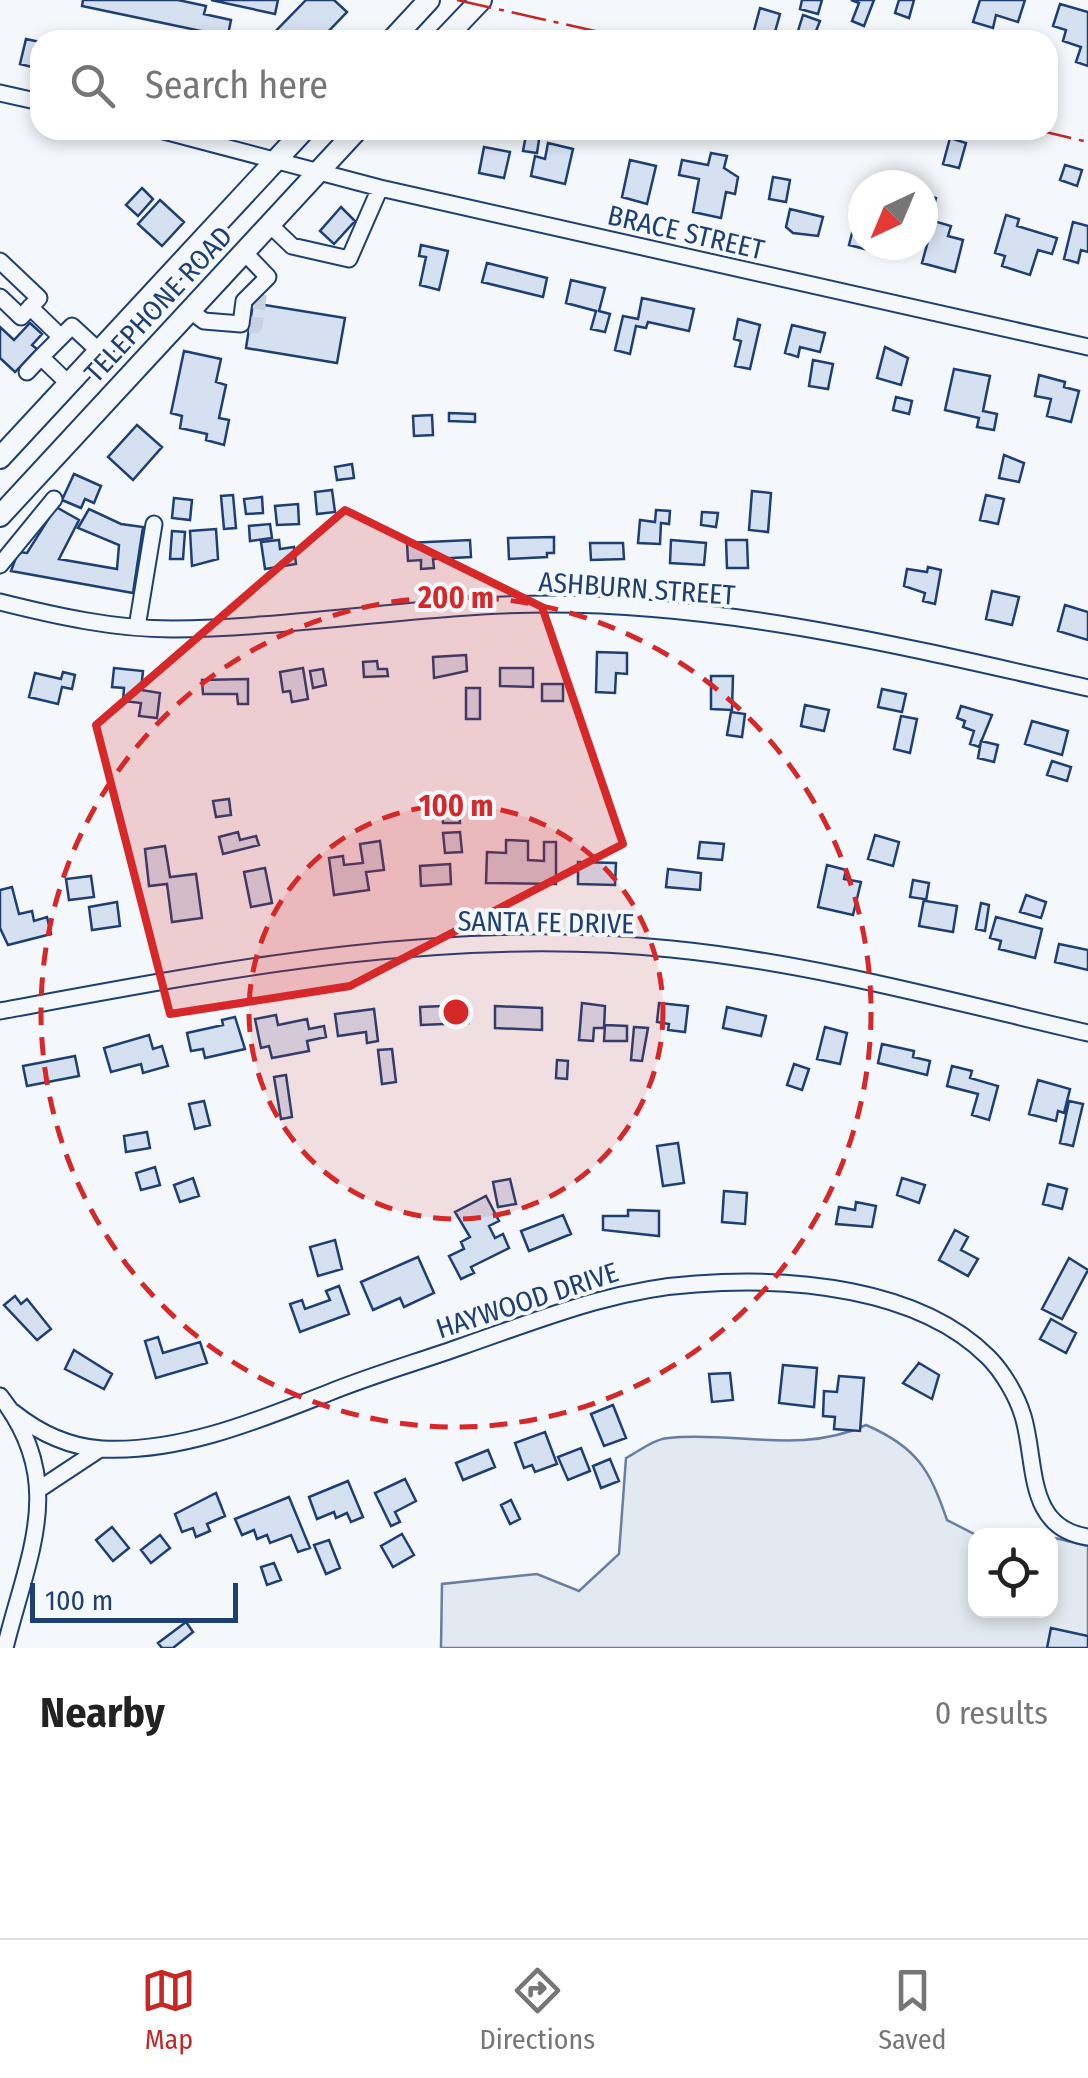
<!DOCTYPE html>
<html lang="en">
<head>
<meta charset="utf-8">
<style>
  :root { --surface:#fff; --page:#f2f2f2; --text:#222; --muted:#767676; --line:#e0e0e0; --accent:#c62828 }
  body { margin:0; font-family:"Fira Sans Condensed",sans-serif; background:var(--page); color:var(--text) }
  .controls { position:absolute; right:30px; bottom:30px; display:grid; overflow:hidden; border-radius:20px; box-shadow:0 5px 15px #0003 }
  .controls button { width:90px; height:90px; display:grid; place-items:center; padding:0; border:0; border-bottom:2px solid var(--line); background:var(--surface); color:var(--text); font:50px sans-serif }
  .compass { position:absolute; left:848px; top:170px; width:90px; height:90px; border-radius:50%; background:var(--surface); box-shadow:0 5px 15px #0003; rotate:224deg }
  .scale { position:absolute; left:30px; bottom:25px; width:208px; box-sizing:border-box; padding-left:10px; border:5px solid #1d3f73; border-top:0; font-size:28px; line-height:35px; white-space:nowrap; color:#1d3f73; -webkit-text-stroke:8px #f4f7fb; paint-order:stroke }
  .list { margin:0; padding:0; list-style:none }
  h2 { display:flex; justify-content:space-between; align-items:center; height:130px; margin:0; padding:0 40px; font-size:42px }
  h2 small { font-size:32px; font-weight:400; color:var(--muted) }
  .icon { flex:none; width:55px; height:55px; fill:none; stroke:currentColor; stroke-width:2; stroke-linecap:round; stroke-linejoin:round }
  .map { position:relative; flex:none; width:1088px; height:1648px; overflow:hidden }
  .search { position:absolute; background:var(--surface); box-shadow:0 5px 15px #0003; left:30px; right:30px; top:30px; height:110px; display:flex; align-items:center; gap:25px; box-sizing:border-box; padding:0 35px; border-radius:30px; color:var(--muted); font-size:38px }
  .sheet { height:290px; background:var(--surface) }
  nav { display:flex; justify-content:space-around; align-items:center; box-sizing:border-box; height:140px; border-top:2px solid var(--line); background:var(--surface); font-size:28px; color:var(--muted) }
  nav a { display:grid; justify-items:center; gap:5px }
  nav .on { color:var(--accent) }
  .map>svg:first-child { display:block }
  .green { fill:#e3e9f0; stroke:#687fa3; stroke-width:2.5 }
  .building { fill:#d5e0f0; stroke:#1d3f73; stroke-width:2.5 }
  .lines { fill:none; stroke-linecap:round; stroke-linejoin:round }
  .minor-tunnel { stroke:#c9d2e0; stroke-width:15; stroke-dasharray:15 8; stroke-linecap:butt }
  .minor-casing { stroke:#1d3f73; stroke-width:19 }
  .major-casing { stroke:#1d3f73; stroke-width:24 }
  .minor { stroke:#f4f7fb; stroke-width:15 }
  .major { stroke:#f4f7fb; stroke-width:20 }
  .power { stroke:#c62828; stroke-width:2.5; stroke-dasharray:35 8 5 8; stroke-linecap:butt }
  .marked { fill:#d62828; fill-opacity:0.2; stroke:#d62828; stroke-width:8; stroke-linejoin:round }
  .ring { fill:none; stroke:#d62828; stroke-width:5; stroke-dasharray:18 12 }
  .labels { text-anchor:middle; stroke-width:8; stroke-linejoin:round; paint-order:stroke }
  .street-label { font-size:28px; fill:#1d3f73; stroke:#f4f7fb }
  .centre { fill:#d62828; stroke:#f4f7fb; stroke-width:5 }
  .ring-label { font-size:30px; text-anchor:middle; font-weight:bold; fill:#d62828; stroke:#f4f7fb; stroke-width:8; stroke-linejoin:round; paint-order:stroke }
</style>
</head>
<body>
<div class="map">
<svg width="1088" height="1648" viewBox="0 0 1088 1648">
  <rect width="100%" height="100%" fill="#f4f7fb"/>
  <path class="green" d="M 866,1425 C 917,1447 930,1470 947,1520 L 976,1535 L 976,1610 L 1050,1610 L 1051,1537 L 1088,1546 L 1088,1648 L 441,1648 L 442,1584 L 537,1574 L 579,1591 L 619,1554 L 626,1458 C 638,1452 654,1439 668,1438 C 735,1431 801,1455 866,1425 Z"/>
  <path class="building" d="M 83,0 L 178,0 L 206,6 L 204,14 L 231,20 L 227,40 L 200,38 L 201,31 L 82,6 Z
    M 211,0 L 278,0 L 275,14 Z
    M 306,0 L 334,0 L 347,12 L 320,40 L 267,40 Z
    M 802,0 L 822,0 L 818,14 L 800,9 Z
    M 851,0 L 874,0 L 864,26 L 852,21 L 859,3 Z
    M 899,0 L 914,0 L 909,18 L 895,13 Z
    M 980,0 L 1025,0 L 1018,22 L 996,15 L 993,28 L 973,22 Z
    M 1060,4 L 1088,12 L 1088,66 L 1076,62 L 1081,47 L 1063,41 L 1066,30 L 1053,26 Z
    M 760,8 L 780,14 L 773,39 L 753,34 Z
    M 803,15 L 820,21 L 814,36 L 798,31 Z
    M 26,39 L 40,42 L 40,69 L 20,64 Z
    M 527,130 L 540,133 L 537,153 L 523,151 Z
    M 950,138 L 966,143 L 959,168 L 943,164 Z
    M 548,143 L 573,149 L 565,184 L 531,176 L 535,156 L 545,159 Z
    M 484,147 L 510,152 L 504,178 L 479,173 Z
    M 711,153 L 727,156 L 724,168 L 738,177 L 735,194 L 726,192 L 721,218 L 693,212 L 699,179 L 679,175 L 682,160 L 708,165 Z
    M 630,160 L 656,166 L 647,204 L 622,197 Z
    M 1065,165 L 1082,170 L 1077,186 L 1060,180 Z
    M 773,177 L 790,180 L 786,202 L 769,199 Z
    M 142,188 L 153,199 L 138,216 L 126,205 Z
    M 923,194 L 936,198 L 930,220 L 951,226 L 948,236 L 963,240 L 955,272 L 922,263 L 928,241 L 923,239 Z
    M 160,200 L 184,222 L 162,246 L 138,224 Z
    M 341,207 L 355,221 L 334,244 L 320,231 Z
    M 790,209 L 823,217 L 818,236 L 793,233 L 786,227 Z
    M 857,213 L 863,215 L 865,249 L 849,245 Z
    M 1006,215 L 1019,219 L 1017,226 L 1057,238 L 1052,254 L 1038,250 L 1030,275 L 1002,266 L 1005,256 L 995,253 Z
    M 1073,222 L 1088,226 L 1088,252 L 1081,250 L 1078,263 L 1064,259 Z
    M 421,245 L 448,251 L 439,290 L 420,285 L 426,257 L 419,256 Z
    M 487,263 L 547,278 L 543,297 L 482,282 Z
    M 571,280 L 605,288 L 599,311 L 610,314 L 605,332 L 591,329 L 596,311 L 566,303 Z
    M 642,298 L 694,309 L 689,331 L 648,322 L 646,328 L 636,326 L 630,354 L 615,350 L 623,316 L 638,319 Z
    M 253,303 L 345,318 L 337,363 L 246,348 Z
    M 738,319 L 760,325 L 750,369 L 735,366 L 741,341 L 734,339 Z
    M 30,323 L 42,334 L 32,345 L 37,349 L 15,372 L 0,358 L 0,327 L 14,340 Z
    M 792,325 L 825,333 L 820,352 L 800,347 L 798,357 L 785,353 Z
    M 885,347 L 908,358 L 901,385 L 877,378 Z
    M 184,351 L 221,359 L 216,382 L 226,385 L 219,418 L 229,420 L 224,445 L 206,440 L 207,434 L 180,428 L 182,416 L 171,413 Z
    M 813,360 L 833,364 L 828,389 L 809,386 Z
    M 954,369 L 990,376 L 983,411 L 997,414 L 994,430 L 977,427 L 979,418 L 945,410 Z
    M 1039,375 L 1065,382 L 1064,387 L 1079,391 L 1071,422 L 1047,416 L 1051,399 L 1035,396 Z
    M 896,397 L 912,401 L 909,414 L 893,410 Z
    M 449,413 L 475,414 L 475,422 L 449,421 Z
    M 432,415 L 433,435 L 414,436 L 413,416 Z
    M 137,425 L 162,447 L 133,480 L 108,457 Z
    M 1004,455 L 1024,463 L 1019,482 L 999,478 Z
    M 352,464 L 354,478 L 337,480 L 335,467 Z
    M 74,474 L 101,486 L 94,503 L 85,499 L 81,508 L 62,500 Z
    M 332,490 L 335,512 L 317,514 L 315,492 Z
    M 752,491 L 771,493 L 768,532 L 749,530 Z
    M 233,495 L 236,528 L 224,529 L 221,496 Z
    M 986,495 L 1004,499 L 998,524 L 980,520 Z
    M 262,497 L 263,513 L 246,514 L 244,499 Z
    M 174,498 L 192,500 L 190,520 L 172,518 Z
    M 298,504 L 299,524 L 277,525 L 275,506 Z
    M 56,507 L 79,520 L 59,559 L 117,569 L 119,545 L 78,528 L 89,509 L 121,524 L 143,527 L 133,593 L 11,571 L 18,552 L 27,553 Z
    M 656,510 L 670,511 L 669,524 L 661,523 L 660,544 L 638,543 L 640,520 L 655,522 Z
    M 702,512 L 718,513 L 716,527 L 701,525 Z
    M 270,524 L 272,538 L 250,541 L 249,526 Z
    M 216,529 L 218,559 L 192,566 L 190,531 Z
    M 172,531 L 185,532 L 183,559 L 170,559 Z
    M 554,537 L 554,553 L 547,553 L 547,557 L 509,559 L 508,538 Z
    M 279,540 L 280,549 L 294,547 L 296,564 L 265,569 L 261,542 Z
    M 470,540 L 471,557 L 433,559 L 434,568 L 421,569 L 421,560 L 408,561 L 407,543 Z
    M 671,540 L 706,543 L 704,565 L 670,563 Z
    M 726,540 L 747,540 L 748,568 L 727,568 Z
    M 590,543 L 623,543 L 624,559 L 591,560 Z
    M 928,567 L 941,570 L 935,604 L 923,601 L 925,593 L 904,586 L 907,569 L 927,572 Z
    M 992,591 L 1019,597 L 1012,625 L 986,619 Z
    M 1065,605 L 1088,612 L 1088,640 L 1058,631 Z
    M 597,652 L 627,653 L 627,674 L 616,673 L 615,693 L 596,692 Z
    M 466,655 L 467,671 L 434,678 L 433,657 Z
    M 377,661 L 378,669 L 387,669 L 388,676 L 364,677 L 363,662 Z
    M 114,668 L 143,671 L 141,690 L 160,693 L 157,718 L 139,716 L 141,703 L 123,701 L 124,688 L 112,687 Z
    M 303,668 L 308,699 L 292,702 L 290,691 L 283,692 L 280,672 Z
    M 500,668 L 533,668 L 533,687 L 500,686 Z
    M 323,669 L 326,685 L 313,688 L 310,671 Z
    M 63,672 L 75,675 L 72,689 L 62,687 L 58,704 L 29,697 L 35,673 L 61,679 Z
    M 711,676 L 733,676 L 732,710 L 711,709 Z
    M 248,679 L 248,704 L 238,704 L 237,694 L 203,694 L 202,680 Z
    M 542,684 L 563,684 L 563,701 L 542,701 Z
    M 466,688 L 480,688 L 480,719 L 466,719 Z
    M 882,689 L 906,694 L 902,712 L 878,707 Z
    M 805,705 L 829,710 L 824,731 L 801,726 Z
    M 961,706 L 992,715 L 979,747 L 970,744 L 974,731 L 963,727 L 965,721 L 957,718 Z
    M 731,712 L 745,714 L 742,737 L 727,735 Z
    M 901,716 L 917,719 L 910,753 L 894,749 Z
    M 1032,721 L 1068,731 L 1062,755 L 1025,744 Z
    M 981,741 L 998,745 L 994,762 L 978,758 Z
    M 1052,761 L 1071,767 L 1067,781 L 1047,775 Z
    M 229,799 L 231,815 L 216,817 L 213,801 Z
    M 442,812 L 459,812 L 460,823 L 443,823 Z
    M 238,832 L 240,840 L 256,836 L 259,845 L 223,854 L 219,837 Z
    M 460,832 L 462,852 L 445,853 L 443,833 Z
    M 875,835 L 899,842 L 893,866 L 868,859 Z
    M 506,840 L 528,841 L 528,860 L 544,861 L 544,842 L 556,842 L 556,884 L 486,883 L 487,852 L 506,853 Z
    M 380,841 L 384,870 L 366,872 L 369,890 L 334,895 L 329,858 L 343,856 L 344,865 L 363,863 L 360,844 Z
    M 700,842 L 724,844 L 722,860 L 698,858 Z
    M 165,846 L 170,877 L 196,874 L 202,918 L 172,922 L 167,884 L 149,886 L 145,849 Z
    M 578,862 L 616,863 L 615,885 L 578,884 Z
    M 450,864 L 451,884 L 421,886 L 420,866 Z
    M 827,865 L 846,870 L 844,879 L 861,882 L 853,915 L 818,907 Z
    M 265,868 L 272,903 L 251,907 L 244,872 Z
    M 668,869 L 701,873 L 700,890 L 666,887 Z
    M 91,876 L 94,897 L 69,900 L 66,879 Z
    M 913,880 L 929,883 L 926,901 L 957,906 L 953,932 L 919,926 L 924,899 L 910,897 Z
    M 12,887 L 19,914 L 32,911 L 34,921 L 47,917 L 51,934 L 8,945 L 0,928 L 0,890 Z
    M 1026,895 L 1046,902 L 1041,918 L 1020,912 Z
    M 117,902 L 120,926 L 92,930 L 89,907 Z
    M 981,903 L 989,905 L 985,931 L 976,929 Z
    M 996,917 L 1042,929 L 1035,958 L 999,949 L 1001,941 L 990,938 Z
    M 1059,944 L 1088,950 L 1088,970 L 1055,962 Z
    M 582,1003 L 605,1006 L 604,1028 L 594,1028 L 593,1041 L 579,1040 Z
    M 659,1003 L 688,1006 L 685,1032 L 668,1030 L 669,1024 L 657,1022 Z
    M 468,1005 L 468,1023 L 421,1025 L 420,1007 Z
    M 495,1006 L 542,1008 L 542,1030 L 495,1028 Z
    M 727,1007 L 766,1016 L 761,1036 L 723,1028 Z
    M 374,1009 L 378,1041 L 367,1043 L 366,1032 L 338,1036 L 335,1014 Z
    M 276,1015 L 278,1025 L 307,1019 L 309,1029 L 324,1026 L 326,1037 L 307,1041 L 309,1051 L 272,1058 L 269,1046 L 261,1048 L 255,1019 Z
    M 235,1017 L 245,1049 L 205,1058 L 203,1049 L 191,1051 L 187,1033 L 223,1025 L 222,1020 Z
    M 605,1025 L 627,1026 L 627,1041 L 604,1041 Z
    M 634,1027 L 648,1028 L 642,1061 L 631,1060 Z
    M 825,1027 L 847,1033 L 840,1064 L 817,1059 Z
    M 149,1035 L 153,1049 L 162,1046 L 168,1066 L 143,1073 L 141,1064 L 111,1072 L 104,1048 Z
    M 882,1044 L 914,1051 L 913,1057 L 930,1061 L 927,1075 L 878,1063 Z
    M 392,1049 L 396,1082 L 382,1084 L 378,1050 Z
    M 75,1056 L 79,1076 L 27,1086 L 23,1066 Z
    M 557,1060 L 568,1061 L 567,1079 L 556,1078 Z
    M 794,1064 L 809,1069 L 802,1090 L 787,1085 Z
    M 952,1066 L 972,1071 L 970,1078 L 998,1086 L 989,1120 L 972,1115 L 978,1094 L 947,1086 Z
    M 286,1075 L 292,1117 L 281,1119 L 274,1077 Z
    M 1038,1080 L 1070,1089 L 1064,1113 L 1058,1111 L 1056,1121 L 1029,1114 Z
    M 204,1101 L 210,1125 L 195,1129 L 189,1104 Z
    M 1069,1101 L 1083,1104 L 1073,1146 L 1060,1143 Z
    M 147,1132 L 150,1148 L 126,1152 L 124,1136 Z
    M 678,1143 L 684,1183 L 663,1186 L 657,1146 Z
    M 155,1167 L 160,1185 L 141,1190 L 136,1173 Z
    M 193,1178 L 199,1196 L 180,1202 L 174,1185 Z
    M 902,1178 L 925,1185 L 919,1203 L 897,1195 Z
    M 510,1179 L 516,1204 L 498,1207 L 493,1182 Z
    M 1048,1184 L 1067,1189 L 1062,1209 L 1043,1204 Z
    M 724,1191 L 747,1193 L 745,1224 L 722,1222 Z
    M 486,1196 L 499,1221 L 489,1226 L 495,1238 L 503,1234 L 509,1248 L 471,1267 L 474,1273 L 461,1279 L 449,1256 L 464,1249 L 461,1242 L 470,1237 L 455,1212 Z
    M 856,1202 L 876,1206 L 872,1227 L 836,1224 L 839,1207 L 855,1210 Z
    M 628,1210 L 659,1211 L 659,1236 L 603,1230 L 603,1216 L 628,1216 Z
    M 563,1215 L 571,1234 L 529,1251 L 521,1231 Z
    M 955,1230 L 968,1237 L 961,1250 L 978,1259 L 968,1276 L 939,1260 Z
    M 335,1240 L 342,1269 L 318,1276 L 310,1247 Z
    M 418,1257 L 434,1293 L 404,1307 L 400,1298 L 373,1310 L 361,1282 Z
    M 1069,1258 L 1088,1270 L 1062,1319 L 1042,1309 Z
    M 339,1286 L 349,1314 L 300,1332 L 290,1304 L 302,1300 L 305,1309 L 330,1300 L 326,1291 Z
    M 15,1296 L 21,1304 L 27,1299 L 51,1329 L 37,1340 L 4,1305 Z
    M 1051,1319 L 1076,1333 L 1066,1353 L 1040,1339 Z
    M 158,1337 L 163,1353 L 200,1342 L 207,1363 L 156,1378 L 145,1341 Z
    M 74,1350 L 112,1374 L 104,1389 L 65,1369 Z
    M 919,1363 L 939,1375 L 932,1399 L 903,1383 Z
    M 783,1365 L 817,1368 L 814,1407 L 779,1403 Z
    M 730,1373 L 733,1400 L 712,1402 L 709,1374 Z
    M 839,1376 L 864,1378 L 860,1431 L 834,1429 L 835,1417 L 823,1416 L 824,1391 L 837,1392 Z
    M 613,1405 L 626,1438 L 604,1446 L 591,1414 Z
    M 545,1432 L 557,1464 L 535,1472 L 532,1465 L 524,1468 L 515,1443 Z
    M 581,1448 L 590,1471 L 568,1480 L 558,1457 Z
    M 488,1450 L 495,1467 L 463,1480 L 456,1463 Z
    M 610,1459 L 619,1481 L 601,1488 L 593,1466 Z
    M 405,1479 L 416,1501 L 395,1512 L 400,1522 L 391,1526 L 375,1493 Z
    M 348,1481 L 363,1517 L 351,1522 L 347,1513 L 336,1518 L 334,1512 L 317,1519 L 309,1497 Z
    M 216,1493 L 225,1516 L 207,1524 L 210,1531 L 196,1537 L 193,1528 L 182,1532 L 175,1514 Z
    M 289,1497 L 310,1548 L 298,1552 L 291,1535 L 270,1543 L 267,1535 L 257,1539 L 254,1530 L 242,1535 L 235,1519 Z
    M 511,1500 L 520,1519 L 510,1524 L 501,1505 Z
    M 112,1527 L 129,1548 L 113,1561 L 96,1540 Z
    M 402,1534 L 414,1555 L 393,1567 L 381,1546 Z
    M 160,1535 L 170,1548 L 151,1563 L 141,1550 Z
    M 329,1540 L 340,1568 L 326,1574 L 314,1545 Z
    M 274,1563 L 281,1580 L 267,1585 L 261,1567 Z
    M 186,1622 L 193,1632 L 173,1648 L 162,1648 L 158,1643 Z
    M 1051,1628 L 1088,1636 L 1088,1648 L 1047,1648 Z"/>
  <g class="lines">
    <path class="minor-tunnel" d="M 249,326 L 255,326 L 261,283"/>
    <defs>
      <path id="minor" d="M 0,93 L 40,102
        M 160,130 L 380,188 L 1088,347
        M 269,224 L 292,246 L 349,259 L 380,188
        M 0,261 L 39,298 L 21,317 L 0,297
        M 30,307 L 61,337
        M 189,310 L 204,321 L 241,324 L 244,301 L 268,277 L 243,251
        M 27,372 L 41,357
        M 69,384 L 41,357 L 72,326 L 99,351
        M 0,565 L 54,499
        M 0,602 C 56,616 114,629 172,629 C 298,628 423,604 550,604 C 732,604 911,648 1088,688
        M 137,627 L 154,524
        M 0,1011 C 222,970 444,926 671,949 C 812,963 950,1001 1088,1033
        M 0,1396 C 68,1482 28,1554 5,1648
        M 13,1412 C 38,1432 69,1447 102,1449 C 179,1453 257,1421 328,1393 C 372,1375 418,1362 463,1346 C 541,1319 613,1289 696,1284 C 790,1277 918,1287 988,1357 C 1003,1372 1017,1396 1023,1416 C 1037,1462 1025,1528 1088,1537
        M 41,1488 L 100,1449"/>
      <path id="major" d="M 392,40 L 429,0
        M 443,40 L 481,0
        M 0,458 L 304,130
        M 0,516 L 357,130"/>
    </defs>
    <use href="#minor" class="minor-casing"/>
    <use href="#major" class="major-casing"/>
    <use href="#minor" class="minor"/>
    <use href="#major" class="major"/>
    <path class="power" d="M 457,0 L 635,40
      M 1037,130 L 1088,142"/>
  </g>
  <path class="marked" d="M 345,510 L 542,607 L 623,844 L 350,986 L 170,1014 L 96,725 Z"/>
  <circle cx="456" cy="1012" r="207" fill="#d62828" fill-opacity=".12"/>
  <g class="ring">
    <circle cx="456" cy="1012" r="207"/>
    <circle cx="456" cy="1012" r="415"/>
  </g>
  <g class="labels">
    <g class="street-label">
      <text transform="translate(686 232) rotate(13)" y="10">BRACE STREET</text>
      <text transform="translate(158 304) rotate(-47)" y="10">TELEPHONE ROAD</text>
      <text transform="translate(637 588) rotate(4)" y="10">ASHBURN STREET</text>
      <text transform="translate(546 922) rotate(1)" y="10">SANTA FE DRIVE</text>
      <text transform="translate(527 1300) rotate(-18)" y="10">HAYWOOD DRIVE</text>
    </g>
  </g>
  <circle cx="456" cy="1012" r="15" class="centre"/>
  <g class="ring-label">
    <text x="456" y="608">200 m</text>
    <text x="456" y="816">100 m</text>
  </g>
</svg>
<div class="controls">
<button><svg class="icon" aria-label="locate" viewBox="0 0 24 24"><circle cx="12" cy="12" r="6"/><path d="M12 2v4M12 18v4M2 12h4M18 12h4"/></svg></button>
</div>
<svg class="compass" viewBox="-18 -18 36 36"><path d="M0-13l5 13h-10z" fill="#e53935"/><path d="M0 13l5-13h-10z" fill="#767676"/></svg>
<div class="scale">100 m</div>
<div class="search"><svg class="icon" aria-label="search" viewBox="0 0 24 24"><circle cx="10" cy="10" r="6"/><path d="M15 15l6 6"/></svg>Search here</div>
</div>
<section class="sheet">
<h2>Nearby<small>0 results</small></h2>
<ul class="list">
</ul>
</section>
<nav>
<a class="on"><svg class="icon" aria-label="map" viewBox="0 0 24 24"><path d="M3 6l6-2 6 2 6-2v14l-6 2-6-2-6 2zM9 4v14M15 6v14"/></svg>Map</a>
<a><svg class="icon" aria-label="directions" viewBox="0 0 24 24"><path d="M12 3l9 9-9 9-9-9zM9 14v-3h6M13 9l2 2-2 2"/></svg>Directions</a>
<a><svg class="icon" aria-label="saved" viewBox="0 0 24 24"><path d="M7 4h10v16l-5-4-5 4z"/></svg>Saved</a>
</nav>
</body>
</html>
